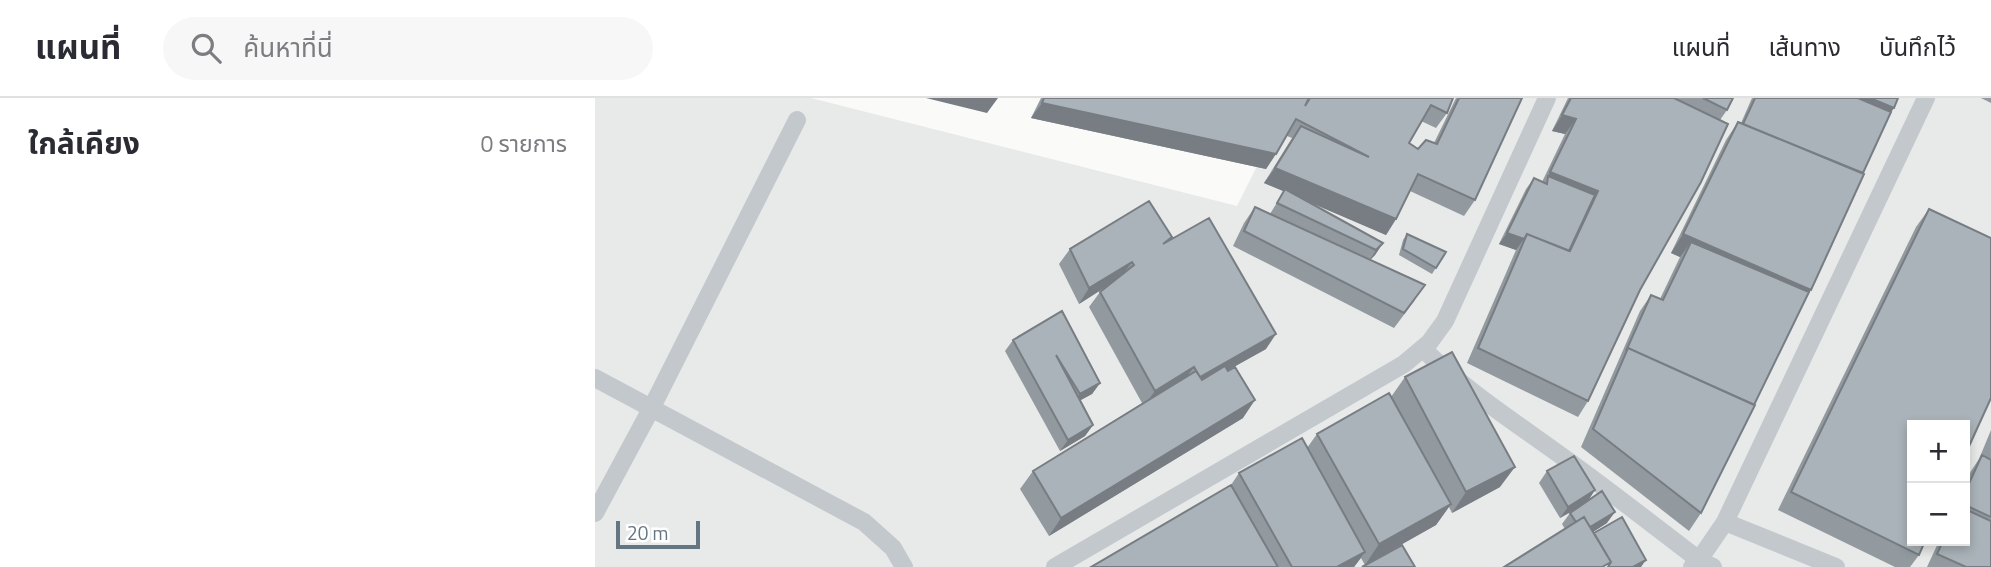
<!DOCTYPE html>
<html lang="th">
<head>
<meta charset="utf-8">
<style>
  :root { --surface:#fff; --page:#f7f7f7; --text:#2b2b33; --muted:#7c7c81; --line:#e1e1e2 }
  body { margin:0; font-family:"Titillium Web","Noto Sans Thai",sans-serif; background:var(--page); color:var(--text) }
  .controls { position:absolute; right:21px; bottom:21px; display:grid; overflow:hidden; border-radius:0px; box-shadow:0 4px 10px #0003 }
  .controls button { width:63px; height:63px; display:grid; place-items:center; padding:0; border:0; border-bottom:2px solid var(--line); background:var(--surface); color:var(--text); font:35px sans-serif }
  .scale { position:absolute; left:21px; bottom:18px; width:84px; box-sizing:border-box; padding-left:7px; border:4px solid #657683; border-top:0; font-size:19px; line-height:24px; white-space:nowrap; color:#657683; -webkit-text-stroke:5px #fff; paint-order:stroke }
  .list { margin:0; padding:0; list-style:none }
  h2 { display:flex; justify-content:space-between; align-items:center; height:91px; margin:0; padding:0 28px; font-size:30px }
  h2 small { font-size:23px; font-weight:400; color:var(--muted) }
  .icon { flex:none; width:38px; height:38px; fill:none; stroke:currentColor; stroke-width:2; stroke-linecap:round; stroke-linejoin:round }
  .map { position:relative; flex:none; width:1396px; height:469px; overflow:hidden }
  header { display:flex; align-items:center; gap:42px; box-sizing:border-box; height:98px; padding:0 35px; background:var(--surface); border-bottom:2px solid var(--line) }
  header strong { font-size:33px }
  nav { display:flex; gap:38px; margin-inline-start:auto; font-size:24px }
  .search { width:490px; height:63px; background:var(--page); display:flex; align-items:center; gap:18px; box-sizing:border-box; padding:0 24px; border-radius:38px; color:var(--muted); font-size:26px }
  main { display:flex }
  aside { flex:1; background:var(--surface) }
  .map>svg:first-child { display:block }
  .built { fill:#e8e9e9; fill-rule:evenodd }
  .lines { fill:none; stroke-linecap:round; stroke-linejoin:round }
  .lane { stroke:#c3c8cc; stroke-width:18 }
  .wall { fill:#929a9f }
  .shaded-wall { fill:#777d82 }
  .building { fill:#aab3b9; stroke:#777d82; stroke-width:2 }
</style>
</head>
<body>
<header>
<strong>แผนที่</strong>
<div class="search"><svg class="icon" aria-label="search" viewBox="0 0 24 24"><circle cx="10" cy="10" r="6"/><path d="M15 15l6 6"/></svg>ค้นหาที่นี่</div>
<nav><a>แผนที่</a><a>เส้นทาง</a><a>บันทึกไว้</a></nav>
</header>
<main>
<aside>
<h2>ใกล้เคียง<small>0 รายการ</small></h2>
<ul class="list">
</ul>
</aside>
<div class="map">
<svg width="1396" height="469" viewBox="0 0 1396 469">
  <rect width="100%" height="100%" fill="#fafaf8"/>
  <path class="built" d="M 0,0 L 216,0 L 642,108 L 696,0 L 1396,0 L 1396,469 L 0,469 ZM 1317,327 L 1370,327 L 1370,443 L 1317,443 Z"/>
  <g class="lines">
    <path class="lane" d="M 828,251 C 873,295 926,328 976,365 C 1020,397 1062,430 1104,462 L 1118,469
      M 0,280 L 269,424 L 298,450 L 309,469
      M 0,415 L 56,311 L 202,22
      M 1130,424 L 1241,469
      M 460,469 L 809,266 L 834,245 L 850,223 L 952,0
      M 1097,469 L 1104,462 L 1130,424 L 1331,0"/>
  </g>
  <path class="wall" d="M 446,0 L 858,0 L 852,15 L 841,30 L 826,23 L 814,45 L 823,51 L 839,45 L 861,0 L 927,0 L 880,102 L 869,118 L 815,93 L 801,121 L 791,137 L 713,103 L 788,145 L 780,157 L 775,162 L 820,202 L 799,230 L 638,148 L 649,125 L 660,109 L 675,116 L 689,93 L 669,85 L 697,40 L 692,38 L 671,71 L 436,20 Z
    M 973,0 L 1138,0 L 1132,12 L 1125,22 L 1045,192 L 993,303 L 983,319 L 872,265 L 921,152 L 904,146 L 931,91 L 939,80 L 947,84 L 970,36 L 957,33 Z
    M 1157,0 L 1303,0 L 1268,75 L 1214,194 L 1106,415 L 1094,433 L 986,349 L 1045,213 L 1056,197 L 1065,201 L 1085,159 L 1076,155 L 1131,42 L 1143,24 L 1146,25 Z
    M 1386,0 L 1396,0 L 1396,5 Z
    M 1334,111 L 1324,457 L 1315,469 L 1300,469 L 1183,412 L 1321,129 Z
    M 812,136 L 851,154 L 837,176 L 804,157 L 808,142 Z
    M 577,139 L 575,142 L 671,251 L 633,272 L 648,320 L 454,438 L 425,391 L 438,373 L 547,305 L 494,209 L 505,194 L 514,187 L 484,206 L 464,166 L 475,151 Z
    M 418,242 L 505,285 L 497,296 L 485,302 L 498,327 L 490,338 L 465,353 L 410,253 Z
    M 810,279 L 905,389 L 857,415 L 854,409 L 841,427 L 770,467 L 766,460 L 759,469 L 496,469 L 636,387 L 644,375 L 712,350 L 722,336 L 796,299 Z
    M 1396,332 L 1396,469 L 1332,469 L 1344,443 L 1370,443 L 1370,386 L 1376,373 L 1384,361 Z
    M 952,373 L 994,402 L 1012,425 L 998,434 L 970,431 L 967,426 L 975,415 L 978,413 L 965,420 L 944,385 Z"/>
  <path class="shaded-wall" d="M 331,0 L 403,0 L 392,15 Z
    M 1228,0 L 1275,0 L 1299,10 L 1288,25 Z
    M 447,5 L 681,56 L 671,71 L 436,20 Z
    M 967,17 L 981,21 L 970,36 L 957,33 Z
    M 680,70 L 801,121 L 791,137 L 669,85 Z
    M 955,74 L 1003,93 L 992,109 L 952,86 L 953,78 Z
    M 912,135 L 929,141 L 921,152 L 904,146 Z
    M 1088,136 L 1216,192 L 1203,210 L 1096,144 L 1085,159 L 1076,155 Z
    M 788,145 L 780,157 L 774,163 L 781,152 Z
    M 537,164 L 526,179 L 484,206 L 494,190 Z
    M 681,236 L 671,251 L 594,294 L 605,279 Z
    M 599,269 L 588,284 L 549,308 L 560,293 Z
    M 505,285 L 497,296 L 477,307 L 485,296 Z
    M 660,302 L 648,320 L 454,438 L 466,420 Z
    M 498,327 L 490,338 L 465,353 L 473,342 Z
    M 920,369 L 905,389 L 857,415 L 871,394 Z
    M 1000,392 L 993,403 L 965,420 L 973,409 Z
    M 856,406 L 841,427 L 770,467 L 784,446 Z
    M 1020,414 L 1012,425 L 979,446 L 987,434 Z
    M 770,454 L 759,469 L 742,469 Z
    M 1051,462 L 1046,469 L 1038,469 Z"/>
  <path class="building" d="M 449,0 L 714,0 L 710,8 L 715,0 L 858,0 L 852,15 L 836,7 L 814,45 L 823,51 L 831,42 L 842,46 L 864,0 L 927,0 L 880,102 L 823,76 L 801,121 L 680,70 L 706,28 L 774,59 L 701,21 L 681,56 L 447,5 Z
    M 976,0 L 1079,0 L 1133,26 L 1106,84 L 1045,192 L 993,303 L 883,250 L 932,136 L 975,153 L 1003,93 L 955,74 L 981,21 L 967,17 Z
    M 1108,0 L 1138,0 L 1132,12 Z
    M 1160,0 L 1263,0 L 1296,14 L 1268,75 L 1148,26 Z
    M 1275,0 L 1303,0 L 1299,10 Z
    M 1143,24 L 1269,76 L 1216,192 L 1088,136 Z
    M 953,78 L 1000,97 L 974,153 L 932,136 L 929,141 L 912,135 L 939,80 L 952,86 Z
    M 690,91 L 788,145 L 781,152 L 682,105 Z
    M 554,103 L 577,139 L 568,146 L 614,120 L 681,236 L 605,279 L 599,269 L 560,293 L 505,194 L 539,167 L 537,164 L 494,190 L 475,151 Z
    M 660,109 L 830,187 L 809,215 L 649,133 Z
    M 1334,111 L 1396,140 L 1396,300 L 1370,357 L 1370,327 L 1317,327 L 1317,443 L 1330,443 L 1324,457 L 1196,394 Z
    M 812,136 L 851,154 L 841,170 L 808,151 Z
    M 1096,144 L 1214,194 L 1159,307 L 1033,250 L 1031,253 L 1056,197 L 1068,202 Z
    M 467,213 L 505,285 L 485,296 L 461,257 L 498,327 L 473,342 L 418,242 Z
    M 1033,250 L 1160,307 L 1106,415 L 998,331 Z
    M 857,254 L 920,369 L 871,394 L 810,279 Z
    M 630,268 L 633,273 L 640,269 L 660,302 L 466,420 L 438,373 L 601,273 L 607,282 Z
    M 794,295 L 856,406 L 784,446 L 722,336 Z
    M 707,340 L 770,454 L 742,469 L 697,469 L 644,375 Z
    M 1387,357 L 1396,362 L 1396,419 L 1370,407 L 1370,394 Z
    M 979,358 L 1000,392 L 973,409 L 952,373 Z
    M 636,387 L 683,469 L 496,469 Z
    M 1007,393 L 1020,414 L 995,429 L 989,419 L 981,424 L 975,415 Z
    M 1370,411 L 1396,423 L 1396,469 L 1371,469 L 1342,456 L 1348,443 L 1370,443 Z
    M 989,419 L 1016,464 L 1007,469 L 909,469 Z
    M 1027,419 L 1051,462 L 1038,469 L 1013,469 L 1016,464 L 999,435 Z
    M 807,447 L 820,469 L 767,469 Z"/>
</svg>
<div class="controls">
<button>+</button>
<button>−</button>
</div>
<div class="scale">20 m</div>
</div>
</main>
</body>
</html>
